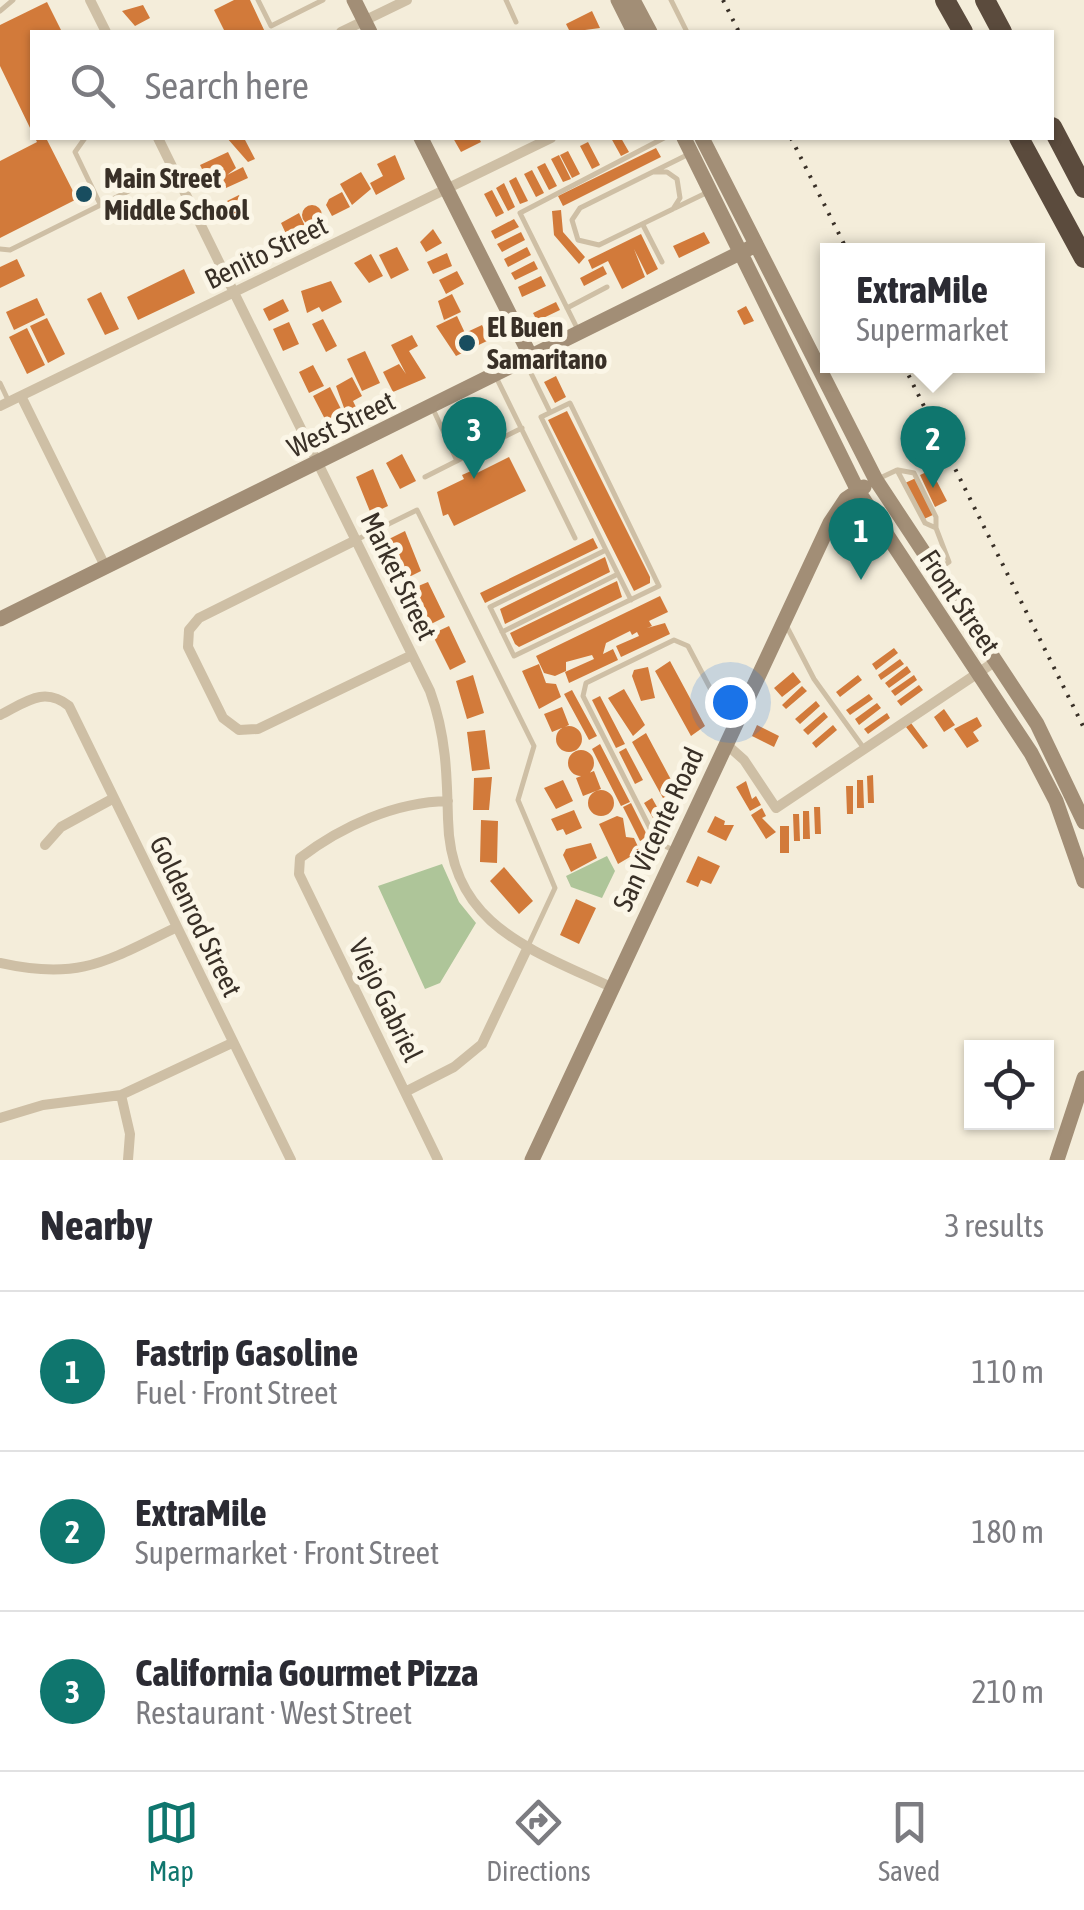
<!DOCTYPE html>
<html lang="en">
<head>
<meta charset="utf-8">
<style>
  :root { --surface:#fff; --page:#f2f2f3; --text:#2b2b33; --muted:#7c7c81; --line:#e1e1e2; --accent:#0f766e }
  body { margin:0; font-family:"Asap Condensed",sans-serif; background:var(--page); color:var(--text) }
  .controls { position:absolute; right:30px; bottom:30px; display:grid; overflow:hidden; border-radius:0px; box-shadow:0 2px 8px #0004 }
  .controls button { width:90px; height:90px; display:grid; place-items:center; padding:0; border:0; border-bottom:2px solid var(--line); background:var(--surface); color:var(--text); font:50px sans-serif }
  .you { position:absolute; left:730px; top:702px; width:35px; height:35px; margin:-25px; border:8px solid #fff; border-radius:50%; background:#1a73e8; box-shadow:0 0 0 15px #1a73e833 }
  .badge { display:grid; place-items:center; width:65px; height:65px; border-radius:50%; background:var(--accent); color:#fff; font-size:32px; font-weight:700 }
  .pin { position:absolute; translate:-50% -82px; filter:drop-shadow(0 2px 5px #0008) }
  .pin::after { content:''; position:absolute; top:52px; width:35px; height:30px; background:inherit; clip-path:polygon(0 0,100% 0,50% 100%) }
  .popup { position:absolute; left:820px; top:243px; width:225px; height:130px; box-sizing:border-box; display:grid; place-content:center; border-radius:0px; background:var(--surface); filter:drop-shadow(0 2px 8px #0005); font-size:32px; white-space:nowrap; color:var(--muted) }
  .popup b { font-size:38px; color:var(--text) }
  .popup::after { content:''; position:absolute; left:50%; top:100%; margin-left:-20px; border:20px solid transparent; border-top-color:var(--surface) }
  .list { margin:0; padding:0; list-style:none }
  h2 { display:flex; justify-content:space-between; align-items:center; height:130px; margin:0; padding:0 40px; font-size:42px }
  h2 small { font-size:32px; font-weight:400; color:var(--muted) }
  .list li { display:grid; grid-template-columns:65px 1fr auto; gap:30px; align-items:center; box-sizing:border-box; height:160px; padding:0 40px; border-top:2px solid var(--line) }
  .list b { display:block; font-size:38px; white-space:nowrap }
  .list p { margin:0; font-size:32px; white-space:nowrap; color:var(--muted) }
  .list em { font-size:32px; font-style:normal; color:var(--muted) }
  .icon { flex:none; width:55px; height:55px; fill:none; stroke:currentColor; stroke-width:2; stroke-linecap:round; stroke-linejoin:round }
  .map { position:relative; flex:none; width:1084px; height:1160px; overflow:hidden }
  .search { position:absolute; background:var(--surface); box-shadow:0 2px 8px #0004; left:30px; right:30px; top:30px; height:110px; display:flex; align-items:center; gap:25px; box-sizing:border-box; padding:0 35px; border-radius:0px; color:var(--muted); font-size:38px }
  .sheet { height:610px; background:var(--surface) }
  nav { display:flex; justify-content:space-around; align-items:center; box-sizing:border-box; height:140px; border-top:2px solid var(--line); background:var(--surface); font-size:28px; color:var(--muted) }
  nav a { display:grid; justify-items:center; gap:5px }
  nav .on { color:var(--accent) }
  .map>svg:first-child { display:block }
  .green { fill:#aec599 }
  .building { fill:#d27a3a }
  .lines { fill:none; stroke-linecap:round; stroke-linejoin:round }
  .lane { stroke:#cebfa5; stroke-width:5 }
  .street { stroke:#cebfa5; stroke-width:10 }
  .secondary { stroke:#a28e76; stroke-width:15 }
  .highway { stroke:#5b4b3d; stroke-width:20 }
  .rail { stroke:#393027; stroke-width:4; stroke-dasharray:2.5 8; stroke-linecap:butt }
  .poi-dot { fill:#184d5f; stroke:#fbf6e7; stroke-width:4 }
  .labels { text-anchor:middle; stroke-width:10; stroke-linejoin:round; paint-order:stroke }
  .poi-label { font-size:28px; font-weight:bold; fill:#393027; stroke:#fbf6e7; text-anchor:start }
  .street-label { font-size:28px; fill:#393027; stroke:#fbf6e7 }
</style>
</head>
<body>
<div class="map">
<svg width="1084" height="1160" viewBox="0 0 1084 1160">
  <rect width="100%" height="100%" fill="#f4edda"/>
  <path class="green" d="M 607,856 L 615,871 L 602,898 L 571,887 L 566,876 Z
    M 442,864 L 459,902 L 476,923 L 440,983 L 425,989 L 378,886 Z"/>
  <path class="building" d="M 234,0 L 250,0 L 265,32 L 225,32 L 214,10 Z
    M 47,2 L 62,32 L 32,32 L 32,132 L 0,66 L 0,25 Z
    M 143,5 L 150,18 L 135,26 L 122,11 Z
    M 592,11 L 600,28 L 570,32 L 566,24 Z
    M 35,138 L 46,138 L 77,199 L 0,238 L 0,161 L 37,142 Z
    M 227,138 L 244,138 L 255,159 L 248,162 Z
    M 453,138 L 479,138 L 481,142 L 461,152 Z
    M 611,138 L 621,138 L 629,152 L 621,156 Z
    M 588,142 L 600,165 L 592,169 L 580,146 Z
    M 656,148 L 661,157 L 563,206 L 558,196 Z
    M 568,151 L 580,174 L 572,178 L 560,155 Z
    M 228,152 L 236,168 L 227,175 L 243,167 L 248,178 L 226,188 L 222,181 L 211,187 L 200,165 Z
    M 395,155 L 405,179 L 376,195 L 370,183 L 383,176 L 377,164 Z
    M 559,155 L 571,179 L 563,182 L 551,159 Z
    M 545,163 L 557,186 L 549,190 L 537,167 Z
    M 532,170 L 544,193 L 536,197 L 524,174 Z
    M 361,172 L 371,189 L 352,205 L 340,184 Z
    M 516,177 L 528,201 L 520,204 L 509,181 Z
    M 504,183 L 515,207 L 508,211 L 496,188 Z
    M 492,190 L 504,213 L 496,217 L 484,194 Z
    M 342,192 L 350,207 L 332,216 L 326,205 L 329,199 Z
    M 239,195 L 245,209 L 229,217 L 223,203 Z
    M302 215a10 10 0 1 1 20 0a10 10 0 1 1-20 0Z
    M 561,210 L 563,232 L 585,257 L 579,264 L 554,235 L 552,211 Z
    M 299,213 L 305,226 L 287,236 L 281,223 Z
    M 514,219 L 519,227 L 495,239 L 491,231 Z
    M 433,229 L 442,243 L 426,252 L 420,242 Z
    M 521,232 L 525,240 L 502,252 L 497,244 Z
    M 704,232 L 710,243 L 679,258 L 673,246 Z
    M 641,234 L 658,269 L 647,275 L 634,249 L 645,277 L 622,289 L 608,261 L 592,269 L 588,260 Z
    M 397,247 L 409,270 L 391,279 L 379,255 Z
    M 527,247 L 531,255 L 508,267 L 504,259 Z
    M 447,253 L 452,266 L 433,274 L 427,262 Z
    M 371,254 L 383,276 L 369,283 L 354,263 Z
    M 17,259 L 25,276 L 0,288 L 0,267 Z
    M 534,261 L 538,269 L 515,280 L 511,273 Z
    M 603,266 L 607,274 L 584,286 L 580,278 Z
    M 184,269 L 195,293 L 138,320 L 127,297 Z
    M 457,271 L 464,284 L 446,294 L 439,280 Z
    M 541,276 L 546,286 L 522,297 L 518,287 Z
    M 331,281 L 342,302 L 322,312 L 319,307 L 307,313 L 301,291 Z
    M 101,292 L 119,329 L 105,335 L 87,299 Z
    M 452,294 L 461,312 L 444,320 L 438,301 Z
    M 37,298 L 45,315 L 14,330 L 6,312 Z
    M 283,299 L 289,311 L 269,321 L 263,309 Z
    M 556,302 L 560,310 L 537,321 L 533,313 Z
    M 746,306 L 754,321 L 744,325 L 737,311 Z
    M 457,316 L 465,333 L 482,325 L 489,340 L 456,356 L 436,326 Z
    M 47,318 L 65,354 L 48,363 L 30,326 Z
    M 323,319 L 337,346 L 326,352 L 312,324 Z
    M 289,322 L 299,344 L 283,351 L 273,329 Z
    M 27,328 L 45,365 L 27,374 L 9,337 Z
    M 412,335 L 418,346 L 409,351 L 426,378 L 393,392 L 383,372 L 399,364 L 406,374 L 391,345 Z
    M 365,351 L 380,383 L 362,391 L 347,359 Z
    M 313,365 L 324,386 L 309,393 L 299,372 Z
    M 556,376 L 566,397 L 555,403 L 544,382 Z
    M 352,377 L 362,396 L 353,401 L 358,411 L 347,416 L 336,386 Z
    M 330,387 L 347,421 L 340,424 L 338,420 L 328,425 L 313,396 Z
    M 567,411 L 650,577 L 650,583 L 634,591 L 548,420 Z
    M 402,454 L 416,481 L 400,489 L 386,463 Z
    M 509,457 L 526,491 L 454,526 L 448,514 L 443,516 L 437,492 L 464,479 L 462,475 L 471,471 L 473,475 Z
    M 373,469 L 388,506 L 371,514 L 356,477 Z
    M 931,470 L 947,501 L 935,507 L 920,475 Z
    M 916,478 L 935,514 L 924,519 L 905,483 Z
    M 405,531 L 421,571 L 405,579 L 389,539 Z
    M 593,538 L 598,548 L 485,603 L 480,593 Z
    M 605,557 L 610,572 L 505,624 L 500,609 Z
    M 617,581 L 622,597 L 519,647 L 515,644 L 510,633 Z
    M 428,582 L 445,617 L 429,625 L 411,589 Z
    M 660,596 L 668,612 L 649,621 L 652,626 L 647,628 L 665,623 L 670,634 L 621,657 L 616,646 L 639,636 L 637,632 L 632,635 L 630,631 L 606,643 L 603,654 L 613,649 L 618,660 L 569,683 L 565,672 L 594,659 L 592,655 L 566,662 L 566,671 L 555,676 L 544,673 L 536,656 Z
    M 449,626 L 466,662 L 450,670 L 432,634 Z
    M 894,648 L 898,653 L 876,670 L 872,664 Z
    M 900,659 L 904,664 L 881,680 L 878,675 Z
    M 670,661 L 705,726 L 691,736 L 655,671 Z
    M 539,664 L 546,683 L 556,684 L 561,697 L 539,709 L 522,671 Z
    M 907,666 L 911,672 L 889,688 L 885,683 Z
    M 648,667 L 655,698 L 641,701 L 632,676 L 634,670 Z
    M 793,672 L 801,682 L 782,697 L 774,688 Z
    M 473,675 L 484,713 L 467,719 L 456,681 Z
    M 858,675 L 862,680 L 840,697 L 836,692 Z
    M 914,675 L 917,680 L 895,696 L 891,691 Z
    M 919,685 L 923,690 L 901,706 L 897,701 Z
    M 802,686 L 807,691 L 786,709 L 782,705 Z
    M 624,689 L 645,725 L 633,736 L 608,698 Z
    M 572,690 L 597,736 L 589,740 L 564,694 Z
    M 869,694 L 873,699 L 850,715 L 846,710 Z
    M 600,696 L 625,744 L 616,748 L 592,700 Z
    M 816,701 L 820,706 L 800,724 L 795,719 Z
    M 877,703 L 881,708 L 859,725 L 855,719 Z
    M 562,707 L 569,725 L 552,732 L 544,714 Z
    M 944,709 L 955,725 L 944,732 L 934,717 Z
    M 824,712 L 828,717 L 808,735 L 803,730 Z
    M 887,713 L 890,718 L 868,734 L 864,729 Z
    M 977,717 L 982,726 L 973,732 L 979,741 L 967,748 L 954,729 Z
    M 911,723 L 928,746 L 923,749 L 906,727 Z
    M 757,725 L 779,736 L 774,747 L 752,736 Z
    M 833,725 L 837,730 L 816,748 L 812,743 Z
    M556 739a13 13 0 1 1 26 0a13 13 0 1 1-26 0Z
    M 485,730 L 490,769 L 472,771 L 467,732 Z
    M 646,733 L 676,789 L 664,800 L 632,742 Z
    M 600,744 L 630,802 L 621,806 L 592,749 Z
    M 626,748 L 643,780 L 635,784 L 619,752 Z
    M568 763a13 13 0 1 1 26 0a13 13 0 1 1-26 0Z
    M 594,771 L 601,789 L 583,796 L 576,778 Z
    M 873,775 L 874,803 L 868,803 L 867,776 Z
    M 492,777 L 489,810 L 473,810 L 474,778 Z
    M 563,780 L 573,801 L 556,809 L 544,788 Z
    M 857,780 L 863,780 L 864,808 L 857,808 Z
    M 746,781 L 752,799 L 756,796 L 761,805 L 750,811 L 736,787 Z
    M 846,786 L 853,786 L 853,814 L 847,814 Z
    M588 803a13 13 0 1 1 26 0a13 13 0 1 1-26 0Z
    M 652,798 L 661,814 L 653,818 L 644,803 Z
    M 631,803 L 648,837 L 640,841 L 623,807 Z
    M 814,807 L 820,807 L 821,834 L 815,834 Z
    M 762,808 L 766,816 L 762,818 L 776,832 L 766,839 L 751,815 Z
    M 574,810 L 582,828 L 566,835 L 563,829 L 557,831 L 551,819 Z
    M 803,811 L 809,811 L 810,839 L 803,839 Z
    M 793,814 L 799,814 L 800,841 L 794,841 Z
    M 617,816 L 623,818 L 626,837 L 634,838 L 640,851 L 618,864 L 599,824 Z
    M 715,816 L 725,821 L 724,825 L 734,825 L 726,841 L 707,832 Z
    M 481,820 L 498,821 L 497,863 L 480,862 Z
    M 780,826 L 789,826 L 789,853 L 780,853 Z
    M 591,843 L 597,858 L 571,872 L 563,855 L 566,849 Z
    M 698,856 L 720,866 L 711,884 L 701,880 L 698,887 L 686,882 Z
    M 504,867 L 533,901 L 519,914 L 490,881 Z
    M 576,899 L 596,908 L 579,944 L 560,935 Z"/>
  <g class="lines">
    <path class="lane" d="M 258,0 L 271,26 L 323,0
      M 506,0 L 516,22
      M 671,0 L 687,32
      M 0,11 L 13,0
      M 85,138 L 75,152 L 100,204
      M 653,172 L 667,172 L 677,179 L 680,198 L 673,209 L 599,245 L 578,240 L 572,220 L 580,208 L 689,154
      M 675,208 L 706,193
      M 643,225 L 662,262
      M 0,249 L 10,250 L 171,170
      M 567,308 L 607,287
      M 577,328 L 520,213 L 664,138
      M 525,361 L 550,412
      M 497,379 L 575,538
      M 0,383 L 9,402
      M 433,409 L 457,461
      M 898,470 L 914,473 L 936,517 L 936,528
      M 425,477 L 522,428
      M 878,479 L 897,470 L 925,523 L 936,528 L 949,562 L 937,570
      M 356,540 L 417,510 L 534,746 L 518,800 L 555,888 L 528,946
      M 606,550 L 541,417 L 570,403 L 659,586 L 514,656 L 490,607 L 606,550 L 631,600
      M 787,627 L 814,679 L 863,747
      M 502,632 L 618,574
      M 675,851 L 657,842 L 583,696 L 586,683 L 674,640 L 688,646 L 731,728"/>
    <path class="street" d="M 90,0 L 106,32
      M 341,32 L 407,0
      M 158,138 L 430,691 C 446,735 447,774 448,819 C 450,925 530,949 611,987
      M 21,396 L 105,566
      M 0,406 L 551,138
      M 356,540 L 199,618 L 189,630 L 188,647 L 223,718 L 239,730 L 258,729 L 412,655
      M 0,715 C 26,702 44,686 69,706 L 291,1160
      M 726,744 L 744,760 L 776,808 L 996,661
      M 45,845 L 61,827 L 114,798
      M 0,963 C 80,981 107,961 177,927
      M 405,1092 L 454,1067 L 482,1044 L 527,949
      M 121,1095 L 130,1134 L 128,1160
      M 0,1118 L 43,1105 L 121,1095 L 232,1043
      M 438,1160 L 299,874 L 300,858 C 342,826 395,802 448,801"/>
    <path class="secondary" d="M 354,0 L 370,32
      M 618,0 L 634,32
      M 633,0 L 650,32
      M 421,138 L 531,357
      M 684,138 L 858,491 L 1031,753 L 1056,801 L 1084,881
      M 702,138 L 876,480 L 1037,724 L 1084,822
      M 0,619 L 756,245
      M 532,1160 L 830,523 L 846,499 L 864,487
      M 1057,1160 L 1084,1078"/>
    <path class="highway" d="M 945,0 L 963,32
      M 985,0 L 1002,32
      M 1052,127 L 1084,188
      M 1019,138 L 1084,258"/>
    <path class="rail" d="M 723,0 L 739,32
      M 791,138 L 847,250
      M 904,366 L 1084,728"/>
  </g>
  <g class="poi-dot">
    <circle cx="84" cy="194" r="10"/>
    <circle cx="467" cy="343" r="10"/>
  </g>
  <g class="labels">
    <g class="poi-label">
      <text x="104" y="188">Main Street<tspan x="104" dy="32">Middle School</tspan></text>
      <text x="487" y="337">El Buen<tspan x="487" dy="32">Samaritano</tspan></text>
    </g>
    <g class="street-label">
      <text transform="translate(266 252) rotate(-26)" y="10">Benito Street</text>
      <text transform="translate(341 424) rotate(-26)" y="10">West Street</text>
      <text transform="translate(399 576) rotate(64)" y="10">Market Street</text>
      <text transform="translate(960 602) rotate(56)" y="10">Front Street</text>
      <text transform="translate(658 829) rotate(-65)" y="10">San Vicente Road</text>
      <text transform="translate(196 916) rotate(64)" y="10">Goldenrod Street</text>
      <text transform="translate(386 1000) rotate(64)" y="10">Viejo Gabriel</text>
    </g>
  </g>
</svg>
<div class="controls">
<button><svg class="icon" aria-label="locate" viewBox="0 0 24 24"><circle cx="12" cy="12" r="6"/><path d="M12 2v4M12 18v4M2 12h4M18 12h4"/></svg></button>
</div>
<div class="you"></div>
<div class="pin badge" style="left:861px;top:580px">1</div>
<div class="pin badge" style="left:933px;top:488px">2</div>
<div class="popup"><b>ExtraMile</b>Supermarket</div>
<div class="pin badge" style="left:474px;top:479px">3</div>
<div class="search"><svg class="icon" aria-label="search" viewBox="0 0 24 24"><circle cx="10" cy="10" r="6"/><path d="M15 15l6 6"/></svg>Search here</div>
</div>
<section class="sheet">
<h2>Nearby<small>3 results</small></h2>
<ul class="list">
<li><span class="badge">1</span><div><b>Fastrip Gasoline</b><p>Fuel · Front Street</p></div><em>110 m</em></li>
<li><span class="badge">2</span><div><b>ExtraMile</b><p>Supermarket · Front Street</p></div><em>180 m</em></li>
<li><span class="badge">3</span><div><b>California Gourmet Pizza</b><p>Restaurant · West Street</p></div><em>210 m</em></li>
</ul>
</section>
<nav>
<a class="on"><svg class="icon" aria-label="map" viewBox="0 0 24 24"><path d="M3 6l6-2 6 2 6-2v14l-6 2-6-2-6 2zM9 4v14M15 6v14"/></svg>Map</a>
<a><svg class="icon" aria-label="directions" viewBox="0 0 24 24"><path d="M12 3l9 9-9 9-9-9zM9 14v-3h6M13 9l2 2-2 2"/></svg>Directions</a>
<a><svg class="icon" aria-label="saved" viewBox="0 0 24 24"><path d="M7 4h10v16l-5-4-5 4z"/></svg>Saved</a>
</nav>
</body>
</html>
